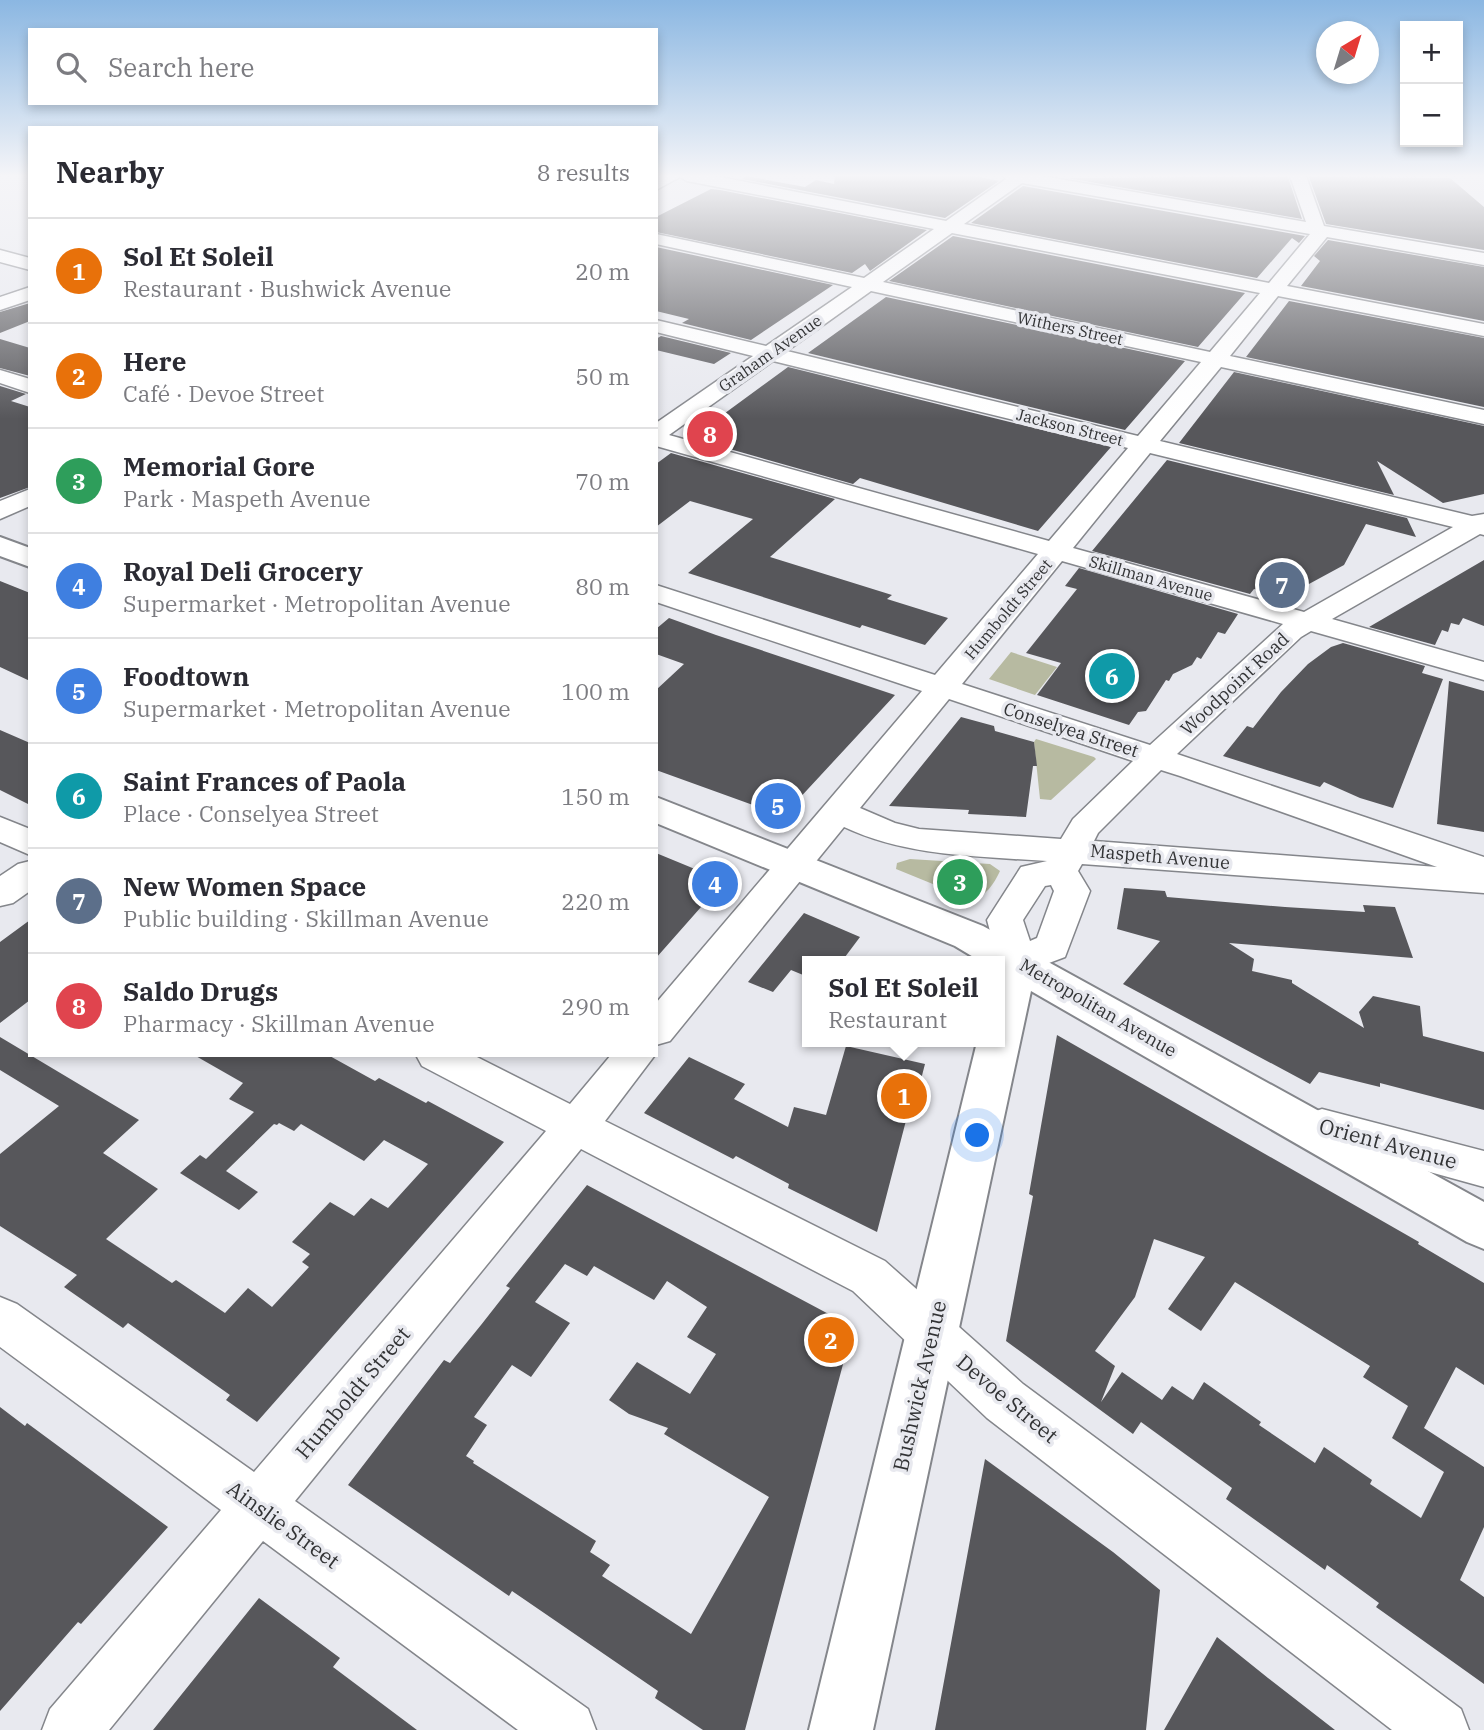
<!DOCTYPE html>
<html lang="en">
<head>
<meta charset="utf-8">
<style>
  :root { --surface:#fff; --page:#f7f7f7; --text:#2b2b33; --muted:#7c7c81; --line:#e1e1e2; --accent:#b45309 }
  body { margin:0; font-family:"IBM Plex Serif",serif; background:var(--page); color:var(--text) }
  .controls { position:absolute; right:21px; top:21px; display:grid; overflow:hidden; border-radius:0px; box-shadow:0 4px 10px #0003 }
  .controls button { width:63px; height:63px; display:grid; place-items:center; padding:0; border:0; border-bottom:2px solid var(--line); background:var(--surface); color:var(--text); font:35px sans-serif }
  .compass { position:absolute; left:1316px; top:21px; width:63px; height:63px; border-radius:50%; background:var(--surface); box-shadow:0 4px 10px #0003; rotate:38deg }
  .you { position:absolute; left:978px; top:1136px; width:24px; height:24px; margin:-18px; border:5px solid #fff; border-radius:50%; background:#1a73e8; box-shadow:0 0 0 10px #1a73e833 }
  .badge { display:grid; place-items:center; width:46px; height:46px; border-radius:50%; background:var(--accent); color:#fff; font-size:23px; font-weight:700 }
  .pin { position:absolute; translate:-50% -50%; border:4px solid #fff; box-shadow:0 2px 7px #0006 }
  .popup { position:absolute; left:802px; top:956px; width:203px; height:91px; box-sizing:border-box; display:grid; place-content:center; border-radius:0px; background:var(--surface); filter:drop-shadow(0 2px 5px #0005); font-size:23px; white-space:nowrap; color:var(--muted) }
  .popup b { font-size:26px; color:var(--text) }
  .popup::after { content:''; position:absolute; left:50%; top:100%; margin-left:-14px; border:14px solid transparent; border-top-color:var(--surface) }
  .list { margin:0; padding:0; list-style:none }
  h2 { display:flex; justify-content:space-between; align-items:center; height:91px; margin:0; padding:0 28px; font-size:30px }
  h2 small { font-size:23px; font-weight:400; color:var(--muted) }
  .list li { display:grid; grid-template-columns:46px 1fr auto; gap:21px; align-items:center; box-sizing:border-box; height:105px; padding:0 28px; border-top:2px solid var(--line) }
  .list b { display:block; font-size:26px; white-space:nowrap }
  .list p { margin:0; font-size:23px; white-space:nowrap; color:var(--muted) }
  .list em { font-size:23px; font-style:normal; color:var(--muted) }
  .icon { flex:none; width:38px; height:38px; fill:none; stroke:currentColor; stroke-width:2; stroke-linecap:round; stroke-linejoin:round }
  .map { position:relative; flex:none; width:1484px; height:1730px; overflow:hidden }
  .search { position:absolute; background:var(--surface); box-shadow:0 4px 10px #0003; left:28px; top:28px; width:630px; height:77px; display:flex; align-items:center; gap:18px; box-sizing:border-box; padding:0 24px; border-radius:0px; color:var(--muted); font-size:26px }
  .panel { position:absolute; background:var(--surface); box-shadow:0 4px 10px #0003; left:28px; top:126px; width:630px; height:931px; border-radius:0px }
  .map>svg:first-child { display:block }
  .green { fill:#b7baa1 }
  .building { fill:#57575b; fill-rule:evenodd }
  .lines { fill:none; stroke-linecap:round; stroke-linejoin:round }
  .street-casing { stroke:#84868b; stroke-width:3 }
  .secondary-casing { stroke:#84868b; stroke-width:4 }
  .street { fill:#fff; fill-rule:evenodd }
  .secondary { fill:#fff; fill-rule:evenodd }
  .labels { text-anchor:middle; stroke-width:7; stroke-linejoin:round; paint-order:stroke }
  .far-street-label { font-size:16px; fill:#323335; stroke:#e8e9ef }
  .street-label { font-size:18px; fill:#323335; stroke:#e8e9ef }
  .near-street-label { font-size:21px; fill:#323335; stroke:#e8e9ef }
</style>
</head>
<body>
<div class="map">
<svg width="1484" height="1730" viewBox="0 0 1484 1730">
  <rect width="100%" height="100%" fill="#e8e9ef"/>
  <path class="green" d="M 1011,652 L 1057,667 L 1035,695 L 989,679 Z
    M 1036,739 L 1094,757 L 1096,759 L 1051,800 L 1040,799 L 1034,742 Z
    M 910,859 L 990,864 L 1000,871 C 994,884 986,896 972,900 L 896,869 L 897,863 Z"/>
  <path class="building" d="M 746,176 L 805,187 L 816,180 L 834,184 L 835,176 L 974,176 L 999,181 L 945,218 L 742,179 Z
    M 1221,177 L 1288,177 L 1302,219 L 1067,178 Z
    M 1309,177 L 1450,178 L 1484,207 L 1484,250 L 1326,224 Z
    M 1023,186 L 1305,236 L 1299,243 L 1292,238 L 1257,278 L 971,223 Z
    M 711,189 L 720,190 L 927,230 L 870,271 L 865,264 L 852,273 L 656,232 L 656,217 Z
    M 953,236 L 1245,293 L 1198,347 L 889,281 Z
    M 1328,240 L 1484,267 L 1484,321 L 1301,286 L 1320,261 L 1314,256 Z
    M 656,247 L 833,285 L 751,340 L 682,323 L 689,319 L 656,311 Z
    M 886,297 L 1185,361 L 1125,430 L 808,353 Z
    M 1289,301 L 1484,338 L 1484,407 L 1246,357 Z
    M 30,303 L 30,321 L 0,333 L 0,312 Z
    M 661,336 L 731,353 L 714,364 L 656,350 L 656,339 Z
    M 0,339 L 30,348 L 30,376 L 0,368 Z
    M 788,367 L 1111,447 L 1038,531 L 860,478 L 853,484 L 691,438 Z
    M 1234,372 L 1484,426 L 1484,494 L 1443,503 L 1377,461 L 1394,495 L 1179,443 Z
    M 0,386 L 26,394 L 11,401 L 30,407 L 30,487 L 0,498 Z
    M 671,453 L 835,499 L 770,557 L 892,595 L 887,599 L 948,618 L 925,645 L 862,625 L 860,628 L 688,573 L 753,519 L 690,501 L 656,527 L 656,464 Z
    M 1167,460 L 1407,518 L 1416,537 L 1366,524 L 1344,565 L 1285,597 L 1254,589 L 1250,594 L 1092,551 Z
    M 1484,560 L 1484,626 L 1463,618 L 1459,625 L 1451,623 L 1448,632 L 1442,630 L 1435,645 L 1369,627 Z
    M 1079,568 L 1238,614 L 1225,634 L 1218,632 L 1201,659 L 1197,657 L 1192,665 L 1173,674 L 1169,681 L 1166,680 L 1146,711 L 1138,712 L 1129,725 L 1037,695 L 1061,663 L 1026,653 L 1077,589 L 1065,586 Z
    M 0,581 L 30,593 L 30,681 L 0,667 Z
    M 669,618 L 716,635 L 895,695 L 783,816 L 656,770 L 656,690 L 684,664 L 656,654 L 656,629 Z
    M 1343,643 L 1425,666 L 1422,673 L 1443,679 L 1393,808 L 1360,798 L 1324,782 L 1320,787 L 1223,756 L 1247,726 L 1253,728 L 1281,692 L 1308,664 L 1331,647 Z
    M 1449,681 L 1484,691 L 1484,832 L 1437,824 Z
    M 961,717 L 994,726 L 995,731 L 1034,742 L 1037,766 L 1033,766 L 1026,817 L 968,814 L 969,810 L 889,806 Z
    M 0,730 L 30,743 L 30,805 L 0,790 Z
    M 656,853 L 724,881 L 656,958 Z
    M 1124,888 L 1165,891 L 1167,897 L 1285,907 L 1365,912 L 1363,905 L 1395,907 L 1413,958 L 1229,943 L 1254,959 L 1252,971 L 1292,980 L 1292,983 L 1364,1028 L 1359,1012 L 1373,996 L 1420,1006 L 1423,1036 L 1484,1052 L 1484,1110 L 1380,1083 L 1380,1087 L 1319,1072 L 1310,1084 L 1123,984 L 1160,941 L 1117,929 Z
    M 804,913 L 860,937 L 842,961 L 808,961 L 808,977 L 791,970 L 773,992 L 748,982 Z
    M 30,920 L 30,1000 L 0,1023 L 0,942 Z
    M 1057,1035 L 1419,1242 L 1418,1244 L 1484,1283 L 1484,1385 L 1456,1367 L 1424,1428 L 1484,1467 L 1484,1527 L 1460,1580 L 1484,1597 L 1484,1684 L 1376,1607 L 1379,1603 L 1327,1565 L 1325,1570 L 1226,1499 L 1232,1488 L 1185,1454 L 1141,1422 L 1133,1434 L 1006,1341 L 1033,1196 L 1029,1194 ZM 1154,1239 L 1205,1257 L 1168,1309 L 1201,1331 L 1235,1282 L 1370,1366 L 1363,1377 L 1408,1406 L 1392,1438 L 1444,1472 L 1421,1518 L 1370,1484 L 1372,1480 L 1324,1447 L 1315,1463 L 1259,1425 L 1261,1422 L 1204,1382 L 1193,1400 L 1172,1386 L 1162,1400 L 1122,1372 L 1101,1402 L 1115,1366 L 1095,1351 L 1135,1297 Z
    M 0,1037 L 139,1120 L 103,1153 L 158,1189 L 106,1239 L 172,1283 L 176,1280 L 225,1313 L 248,1288 L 272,1307 L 309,1267 L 302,1262 L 310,1254 L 292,1242 L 330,1202 L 354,1216 L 371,1198 L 388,1208 L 428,1164 L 384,1140 L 364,1161 L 301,1124 L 294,1131 L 279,1123 L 277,1125 L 274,1124 L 226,1171 L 258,1192 L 239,1210 L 180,1173 L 200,1155 L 206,1159 L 254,1112 L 229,1099 L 243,1083 L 194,1055 L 328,1055 L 375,1081 L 379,1078 L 426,1103 L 428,1101 L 504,1142 L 257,1422 L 226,1400 L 230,1395 L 128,1323 L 123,1328 L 64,1287 L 77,1275 L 0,1226 L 0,1154 L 59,1106 L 0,1070 Z
    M 846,1046 L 925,1064 L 919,1087 L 915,1086 L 877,1232 L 788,1188 L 789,1184 L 736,1156 L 733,1159 L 644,1113 L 689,1057 L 745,1084 L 734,1099 L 788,1127 L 794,1107 L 826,1115 Z
    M 587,1185 L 853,1327 L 745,1730 L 703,1730 L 655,1698 L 658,1691 L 512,1591 L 509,1596 L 348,1485 L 444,1360 L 450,1363 L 481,1325 L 510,1288 L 506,1286 ZM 565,1264 L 587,1276 L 594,1266 L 654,1300 L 667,1281 L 707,1307 L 687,1337 L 716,1354 L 690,1394 L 637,1362 L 609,1400 L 629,1414 L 668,1428 L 664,1434 L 769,1497 L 691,1634 L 602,1576 L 610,1565 L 590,1552 L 596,1541 L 473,1463 L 474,1461 L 466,1456 L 487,1425 L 474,1417 L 512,1365 L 531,1377 L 570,1323 L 535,1302 Z
    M 0,1407 L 25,1426 L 27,1423 L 168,1527 L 81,1624 L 78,1622 L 0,1711 Z
    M 985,1459 L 1113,1552 L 1160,1590 L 1146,1730 L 935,1730 Z
    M 259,1598 L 340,1658 L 333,1667 L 417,1730 L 153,1730 Z
    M 1217,1637 L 1268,1678 L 1335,1730 L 1164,1730 Z"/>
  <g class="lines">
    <defs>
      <path id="street" d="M 659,176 L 715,176 L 946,221 L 1006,179 L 1004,176 L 1042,176 L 1306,222 L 1290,176 L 1306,176 L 1324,226 L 1484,253 L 1484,265 L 1327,237 L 1287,286 L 1484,324 L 1484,336 L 1278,296 L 1230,356 L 1484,410 L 1484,424 L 1221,367 L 1160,441 L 1472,516 L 1484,514 L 1484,535 L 1480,534 L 1332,619 L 1484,662 L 1484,680 L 1311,631 L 1301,637 L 1177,754 L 1484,857 L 1484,893 L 1082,864 L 1078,871 L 1090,891 L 1065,957 L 1017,975 L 1004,971 L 998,961 L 987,920 L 1021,867 L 1047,861 C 978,856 908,857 844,827 L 670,1041 L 656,1045 L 656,1003 L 922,691 L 656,602 L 656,585 L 935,675 L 1038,554 L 656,446 L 656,423 L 753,356 L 656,332 L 656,320 L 766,346 L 852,287 L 656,244 L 656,234 L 864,278 L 934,229 L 687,181 L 680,177 L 656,190 L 656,178 ZM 1022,183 L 1310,234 L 1269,283 L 964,224 ZM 952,233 L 1260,293 L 1210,352 L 883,282 ZM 871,291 L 1201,362 L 1138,436 L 787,351 ZM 773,361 L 1128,448 L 1049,541 L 669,435 ZM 1150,453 L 1453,527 L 1304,612 L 1073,548 ZM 1062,561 L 1283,624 L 1150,745 L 962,684 ZM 949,699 L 1133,761 L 1073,819 L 1061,839 L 919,829 L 895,823 L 860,808 ZM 1161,770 L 1180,776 L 1437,867 L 1094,841 L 1098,833 ZM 1051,885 L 1054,891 L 1037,938 L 1030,941 L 1023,920 L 1045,886 Z
        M 0,250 L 30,258 L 30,270 L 0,262 Z
        M 30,287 L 30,300 L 0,310 L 0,297 Z
        M 0,370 L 30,379 L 30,393 L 0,383 Z
        M 30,489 L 30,506 L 0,519 L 0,501 Z
        M 0,817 L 30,829 L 30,855 L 0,842 Z
        M 30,861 L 30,891 L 13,903 L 0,906 L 0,876 L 18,864 Z
        M 416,1055 L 473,1055 L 570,1104 L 611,1055 L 655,1055 L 605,1121 L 885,1261 L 1023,1384 L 1461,1709 L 1469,1730 L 1392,1730 L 987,1418 L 853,1291 L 581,1149 L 295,1501 L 588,1709 L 596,1730 L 518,1730 L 263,1541 L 109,1730 L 42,1730 L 50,1709 L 221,1510 L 0,1347 L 0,1297 L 17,1304 L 254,1472 L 546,1131 L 422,1066 Z
        M 1322,1109 L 1484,1151 L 1484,1187 L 1307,1138 L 1301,1126 L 1307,1114 Z"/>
      <path id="secondary" d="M 0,537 L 30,548 L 30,567 L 0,556 Z
        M 656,797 L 983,926 L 1484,1202 L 1484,1249 L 1467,1242 L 1031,991 L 873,1730 L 809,1730 L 977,1042 L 1000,1042 L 1000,961 L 980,961 L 955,946 L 656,823 Z"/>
    </defs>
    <use href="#street" class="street-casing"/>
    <use href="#secondary" class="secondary-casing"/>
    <use href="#street" class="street"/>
    <use href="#secondary" class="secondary"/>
  </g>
  <linearGradient id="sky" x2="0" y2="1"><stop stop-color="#8bb7e2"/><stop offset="0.42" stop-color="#f5f5f8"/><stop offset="1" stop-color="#f5f5f8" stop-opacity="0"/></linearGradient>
  <rect width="1484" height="419" fill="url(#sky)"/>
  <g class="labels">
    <g class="far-street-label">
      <text transform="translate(1070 328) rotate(12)" y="6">Withers Street</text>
      <text transform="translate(770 353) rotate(-35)" y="6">Graham Avenue</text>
      <text transform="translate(1070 427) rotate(14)" y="6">Jackson Street</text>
      <text transform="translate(1151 578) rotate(16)" y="6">Skillman Avenue</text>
      <text transform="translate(1008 609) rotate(-50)" y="6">Humboldt Street</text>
    </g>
    <g class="street-label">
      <text transform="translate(1235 684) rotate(-43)" y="6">Woodpoint Road</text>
      <text transform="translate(1071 730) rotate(18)" y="6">Conselyea Street</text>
      <text transform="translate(1160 857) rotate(5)" y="6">Maspeth Avenue</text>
      <text transform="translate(1098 1008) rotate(30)" y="6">Metropolitan Avenue</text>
    </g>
    <g class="near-street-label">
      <text transform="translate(1388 1144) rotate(15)" y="7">Orient Avenue</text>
      <text transform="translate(920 1386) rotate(-77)" y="7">Bushwick Avenue</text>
      <text transform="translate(353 1393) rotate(-50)" y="7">Humboldt Street</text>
      <text transform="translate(1007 1399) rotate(40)" y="7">Devoe Street</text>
      <text transform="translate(283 1525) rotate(36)" y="7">Ainslie Street</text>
    </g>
  </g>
</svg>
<div class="controls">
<button>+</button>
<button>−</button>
</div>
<svg class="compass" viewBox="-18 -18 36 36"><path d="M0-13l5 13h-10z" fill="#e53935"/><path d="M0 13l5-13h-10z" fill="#7c7c81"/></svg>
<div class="you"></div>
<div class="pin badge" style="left:904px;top:1096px;background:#e8710a">1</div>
<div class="popup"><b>Sol Et Soleil</b>Restaurant</div>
<div class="pin badge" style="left:831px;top:1340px;background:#e8710a">2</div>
<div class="pin badge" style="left:960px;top:882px;background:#2e9e5b">3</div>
<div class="pin badge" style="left:715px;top:884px;background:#3f7fe0">4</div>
<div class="pin badge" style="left:778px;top:806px;background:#3f7fe0">5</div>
<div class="pin badge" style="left:1112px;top:676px;background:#0f9aa8">6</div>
<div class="pin badge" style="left:1282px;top:585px;background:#5c6f8a">7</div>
<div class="pin badge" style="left:710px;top:434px;background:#e0444e">8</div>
<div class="search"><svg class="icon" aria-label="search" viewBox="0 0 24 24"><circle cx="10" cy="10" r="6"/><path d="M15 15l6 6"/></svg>Search here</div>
<section class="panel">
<h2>Nearby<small>8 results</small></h2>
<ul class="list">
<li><span class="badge" style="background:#e8710a">1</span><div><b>Sol Et Soleil</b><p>Restaurant · Bushwick Avenue</p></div><em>20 m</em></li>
<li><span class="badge" style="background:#e8710a">2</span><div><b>Here</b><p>Café · Devoe Street</p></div><em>50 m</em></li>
<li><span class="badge" style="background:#2e9e5b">3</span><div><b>Memorial Gore</b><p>Park · Maspeth Avenue</p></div><em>70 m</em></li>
<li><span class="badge" style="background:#3f7fe0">4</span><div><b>Royal Deli Grocery</b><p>Supermarket · Metropolitan Avenue</p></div><em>80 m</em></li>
<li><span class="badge" style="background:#3f7fe0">5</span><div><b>Foodtown</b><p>Supermarket · Metropolitan Avenue</p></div><em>100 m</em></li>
<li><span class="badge" style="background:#0f9aa8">6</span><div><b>Saint Frances of Paola</b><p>Place · Conselyea Street</p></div><em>150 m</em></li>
<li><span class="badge" style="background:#5c6f8a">7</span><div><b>New Women Space</b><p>Public building · Skillman Avenue</p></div><em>220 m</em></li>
<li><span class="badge" style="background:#e0444e">8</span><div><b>Saldo Drugs</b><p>Pharmacy · Skillman Avenue</p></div><em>290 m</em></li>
</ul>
</section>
</div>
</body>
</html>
